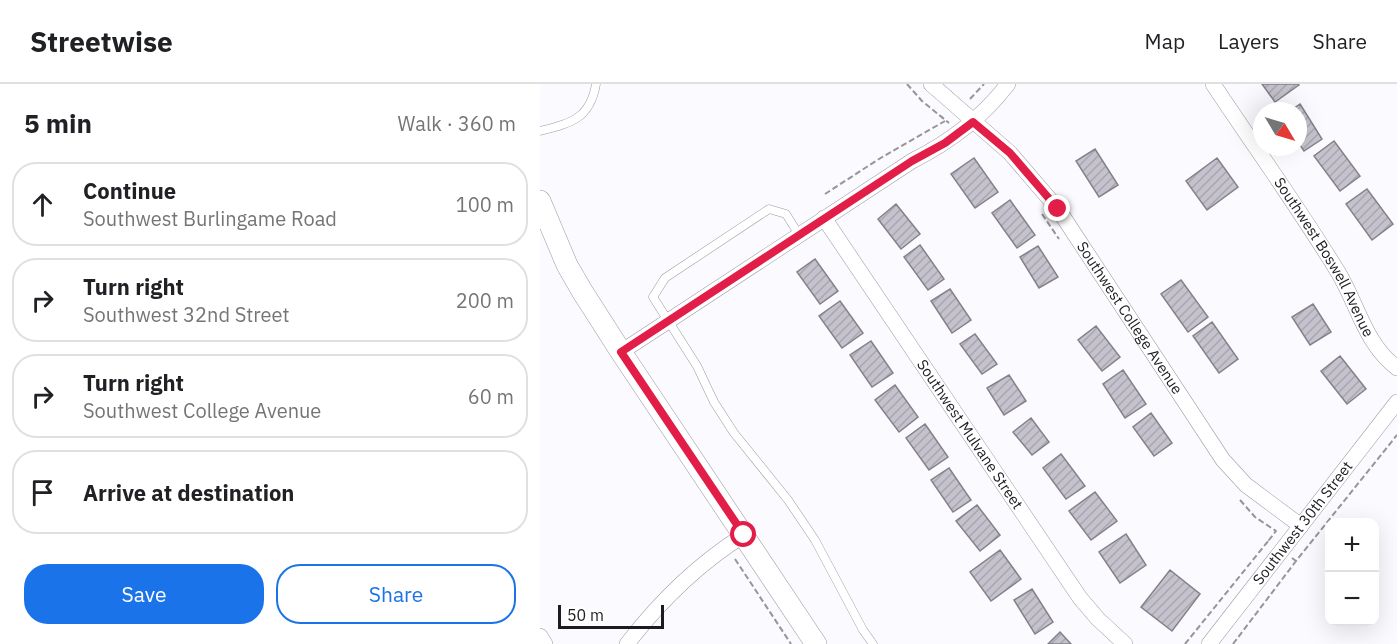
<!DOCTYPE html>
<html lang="en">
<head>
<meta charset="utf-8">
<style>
  :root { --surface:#fff; --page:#f2f2f2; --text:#202124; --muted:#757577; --line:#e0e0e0; --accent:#1a73e8 }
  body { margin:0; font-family:"IBM Plex Sans",sans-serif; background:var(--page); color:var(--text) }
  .controls { position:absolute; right:18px; bottom:18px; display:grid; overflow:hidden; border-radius:12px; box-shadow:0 6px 24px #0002 }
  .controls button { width:54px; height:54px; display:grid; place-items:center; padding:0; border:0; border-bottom:2px solid var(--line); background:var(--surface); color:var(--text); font:30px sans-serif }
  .compass { position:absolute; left:713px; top:18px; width:54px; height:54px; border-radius:50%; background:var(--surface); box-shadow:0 6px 24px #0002; rotate:128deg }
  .scale { position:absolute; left:18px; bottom:15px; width:106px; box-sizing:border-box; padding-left:6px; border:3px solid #1c1b1f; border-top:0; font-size:16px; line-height:21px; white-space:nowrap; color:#1c1b1f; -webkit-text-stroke:4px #fff; paint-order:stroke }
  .stop { position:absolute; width:18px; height:18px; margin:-14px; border:4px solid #e11d48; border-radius:50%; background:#fff }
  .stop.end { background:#e11d48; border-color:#fff; box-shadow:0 2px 6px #0008 }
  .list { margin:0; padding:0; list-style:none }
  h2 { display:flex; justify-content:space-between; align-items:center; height:78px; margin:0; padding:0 24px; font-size:26px }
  h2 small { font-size:20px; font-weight:400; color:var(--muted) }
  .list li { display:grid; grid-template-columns:39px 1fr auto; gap:18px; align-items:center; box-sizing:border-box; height:84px; margin:0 12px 12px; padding:0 12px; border:2px solid var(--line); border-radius:24px }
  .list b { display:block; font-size:22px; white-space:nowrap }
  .list p { margin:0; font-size:20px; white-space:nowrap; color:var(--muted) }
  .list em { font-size:20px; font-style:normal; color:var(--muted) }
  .actions { display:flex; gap:12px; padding:18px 24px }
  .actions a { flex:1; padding:14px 0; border:2px solid var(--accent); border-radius:24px; text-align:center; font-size:21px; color:var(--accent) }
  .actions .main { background:var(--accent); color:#fff }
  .icon { flex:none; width:33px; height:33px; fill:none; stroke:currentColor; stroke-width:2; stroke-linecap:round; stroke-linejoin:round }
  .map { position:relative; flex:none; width:857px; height:560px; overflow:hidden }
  header { display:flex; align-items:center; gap:36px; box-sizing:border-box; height:84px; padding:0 30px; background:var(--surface); border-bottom:2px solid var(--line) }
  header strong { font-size:28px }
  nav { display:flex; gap:33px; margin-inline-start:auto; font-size:21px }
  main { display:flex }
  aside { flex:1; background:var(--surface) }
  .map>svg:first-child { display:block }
  .building { fill:url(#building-hatch); stroke:#83818a; stroke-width:1.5 }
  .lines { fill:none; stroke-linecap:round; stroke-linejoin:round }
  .service-casing { stroke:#9c99a3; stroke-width:9 }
  .minor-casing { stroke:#9c99a3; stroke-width:16 }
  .secondary-casing { stroke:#9c99a3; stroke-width:22 }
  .path { stroke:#96959a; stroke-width:2; stroke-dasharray:6 3; stroke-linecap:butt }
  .service { stroke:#fff; stroke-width:8 }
  .minor { stroke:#fff; stroke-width:15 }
  .secondary { stroke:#fff; stroke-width:21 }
  .route { stroke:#e11d48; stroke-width:8 }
  .labels { text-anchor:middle; stroke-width:5; stroke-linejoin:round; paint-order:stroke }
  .street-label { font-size:15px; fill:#1c1b1f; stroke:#fff }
</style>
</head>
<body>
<header>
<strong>Streetwise</strong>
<nav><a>Map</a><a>Layers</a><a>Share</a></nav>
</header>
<main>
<aside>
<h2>5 min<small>Walk · 360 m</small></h2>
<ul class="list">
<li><svg class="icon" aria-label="ahead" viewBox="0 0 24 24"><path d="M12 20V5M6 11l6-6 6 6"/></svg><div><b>Continue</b><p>Southwest Burlingame Road</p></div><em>100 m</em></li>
<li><svg class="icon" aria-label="right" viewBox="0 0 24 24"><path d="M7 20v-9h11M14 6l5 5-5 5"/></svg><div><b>Turn right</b><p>Southwest 32nd Street</p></div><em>200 m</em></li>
<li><svg class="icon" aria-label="right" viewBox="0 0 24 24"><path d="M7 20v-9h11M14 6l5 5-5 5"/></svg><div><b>Turn right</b><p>Southwest College Avenue</p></div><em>60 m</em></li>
<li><svg class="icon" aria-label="arrive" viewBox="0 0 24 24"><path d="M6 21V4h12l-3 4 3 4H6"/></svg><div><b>Arrive at destination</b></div></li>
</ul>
<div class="actions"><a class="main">Save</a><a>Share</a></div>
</aside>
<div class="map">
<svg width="857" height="560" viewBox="0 0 857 560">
  <defs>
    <pattern id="building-hatch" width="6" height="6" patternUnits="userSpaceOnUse" patternTransform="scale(1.5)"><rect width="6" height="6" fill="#c5c2cd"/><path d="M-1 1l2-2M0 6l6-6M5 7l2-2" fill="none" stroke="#a9a6b0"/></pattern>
  </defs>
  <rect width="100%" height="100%" fill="#fbfaff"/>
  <path class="building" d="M 722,0 L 758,0 L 759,1 L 735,18 Z
    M 760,20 L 782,55 L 764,67 L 758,58 L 758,27 L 750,27 Z
    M 794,57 L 820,92 L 800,107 L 774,72 Z
    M 555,65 L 578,101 L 559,113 L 536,77 Z
    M 434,74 L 458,108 L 435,124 L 411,90 Z
    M 677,74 L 698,103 L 667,126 L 646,97 Z
    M 827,105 L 853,140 L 832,156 L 806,120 Z
    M 470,116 L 495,151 L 477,164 L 452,129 Z
    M 356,120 L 380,150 L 361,165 L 338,135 Z
    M 380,161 L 404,195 L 388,206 L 364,173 Z
    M 498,162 L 518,193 L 499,204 L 480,173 Z
    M 275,175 L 298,207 L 280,220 L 257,188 Z
    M 641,196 L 668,233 L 648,248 L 621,210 Z
    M 410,205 L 431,236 L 412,249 L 391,217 Z
    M 300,217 L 323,249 L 302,264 L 279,232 Z
    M 773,220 L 791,248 L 770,261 L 752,233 Z
    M 672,238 L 698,275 L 679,289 L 653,252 Z
    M 556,242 L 580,273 L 562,287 L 538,256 Z
    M 435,250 L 457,280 L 442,290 L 420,260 Z
    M 331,257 L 353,289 L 332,303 L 310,271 Z
    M 800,272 L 826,305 L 807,320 L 781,287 Z
    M 583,286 L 606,320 L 585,334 L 563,300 Z
    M 469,291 L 486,317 L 464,331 L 447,304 Z
    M 355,301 L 378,333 L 359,348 L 335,316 Z
    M 611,329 L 632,359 L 614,372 L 593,343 Z
    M 491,334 L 509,358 L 492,371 L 473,348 Z
    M 385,340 L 408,373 L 389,386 L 366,354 Z
    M 521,370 L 545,402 L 526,415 L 503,384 Z
    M 409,384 L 431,416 L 413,428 L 391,396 Z
    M 555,408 L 577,437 L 551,456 L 529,427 Z
    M 437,421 L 460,451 L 440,467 L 416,437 Z
    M 586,450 L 606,481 L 580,499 L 559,468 Z
    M 460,466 L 481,495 L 451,517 L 430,488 Z
    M 630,486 L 660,510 L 632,547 L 601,523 Z
    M 492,505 L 513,538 L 495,550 L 474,516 Z
    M 520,548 L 531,560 L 508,560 Z"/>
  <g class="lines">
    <defs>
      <path id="service" d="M 0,47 C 31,39 50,35 56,0
        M 259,151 L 246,130 L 229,125 L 125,194 L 113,213 L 157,282 L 174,318 L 194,349 L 248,416 L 275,456 L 323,546 L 333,560"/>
      <g id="minor">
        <path id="s1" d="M 391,0 L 470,69 L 518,125 L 683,376 L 706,401 L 761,442"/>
        <path id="s2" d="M 673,0 C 714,62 759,124 798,188 C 818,221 825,260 857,284"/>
        <path id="s3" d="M 284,134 L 540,514 L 558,535 L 585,560"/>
        <path d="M 81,268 L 372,77 C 410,58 442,34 468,0"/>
        <path d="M 0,552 L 5,560"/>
        <path d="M 87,560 C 120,517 158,480 204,451"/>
        <path id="s4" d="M 669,560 L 857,318"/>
      </g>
      <path id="secondary" d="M 0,117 L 27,181 L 42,207 L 81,268 L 276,560"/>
    </defs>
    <use href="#service" class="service-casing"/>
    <use href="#minor" class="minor-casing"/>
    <use href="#secondary" class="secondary-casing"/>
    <path class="path" d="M 367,0 L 382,17 L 409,39
      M 430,15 L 444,0
      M 285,110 L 339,75 L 405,37
      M 502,130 L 519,155
      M 700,416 L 715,433 L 736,447 L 729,456 L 731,458
      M 752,474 L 756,477 L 857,351
      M 195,475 L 251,560
      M 645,560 L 729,456
      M 693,560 L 756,477"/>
    <use href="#service" class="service"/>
    <use href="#minor" class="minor"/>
    <use href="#secondary" class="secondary"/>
  </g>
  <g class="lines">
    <path class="route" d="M 204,451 L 81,268 L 372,77 L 405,59 L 433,38 L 470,69 L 518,125"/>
  </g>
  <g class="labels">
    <g class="street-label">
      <text dy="5" stroke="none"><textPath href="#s2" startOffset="206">Southwest Boswell Avenue</textPath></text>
      <text dy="5" stroke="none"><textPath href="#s1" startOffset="309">Southwest College Avenue</textPath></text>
      <text dy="5" stroke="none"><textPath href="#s3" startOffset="261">Southwest Mulvane Street</textPath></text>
      <text dy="5" stroke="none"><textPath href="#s4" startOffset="153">Southwest 30th Street</textPath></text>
    </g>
  </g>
</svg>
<div class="controls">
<button>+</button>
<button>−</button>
</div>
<svg class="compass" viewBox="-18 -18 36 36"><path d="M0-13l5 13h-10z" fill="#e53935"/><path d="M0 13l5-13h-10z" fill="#757577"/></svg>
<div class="scale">50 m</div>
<div class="stop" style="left:204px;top:451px"></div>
<div class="stop end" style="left:518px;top:125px"></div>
</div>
</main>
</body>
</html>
